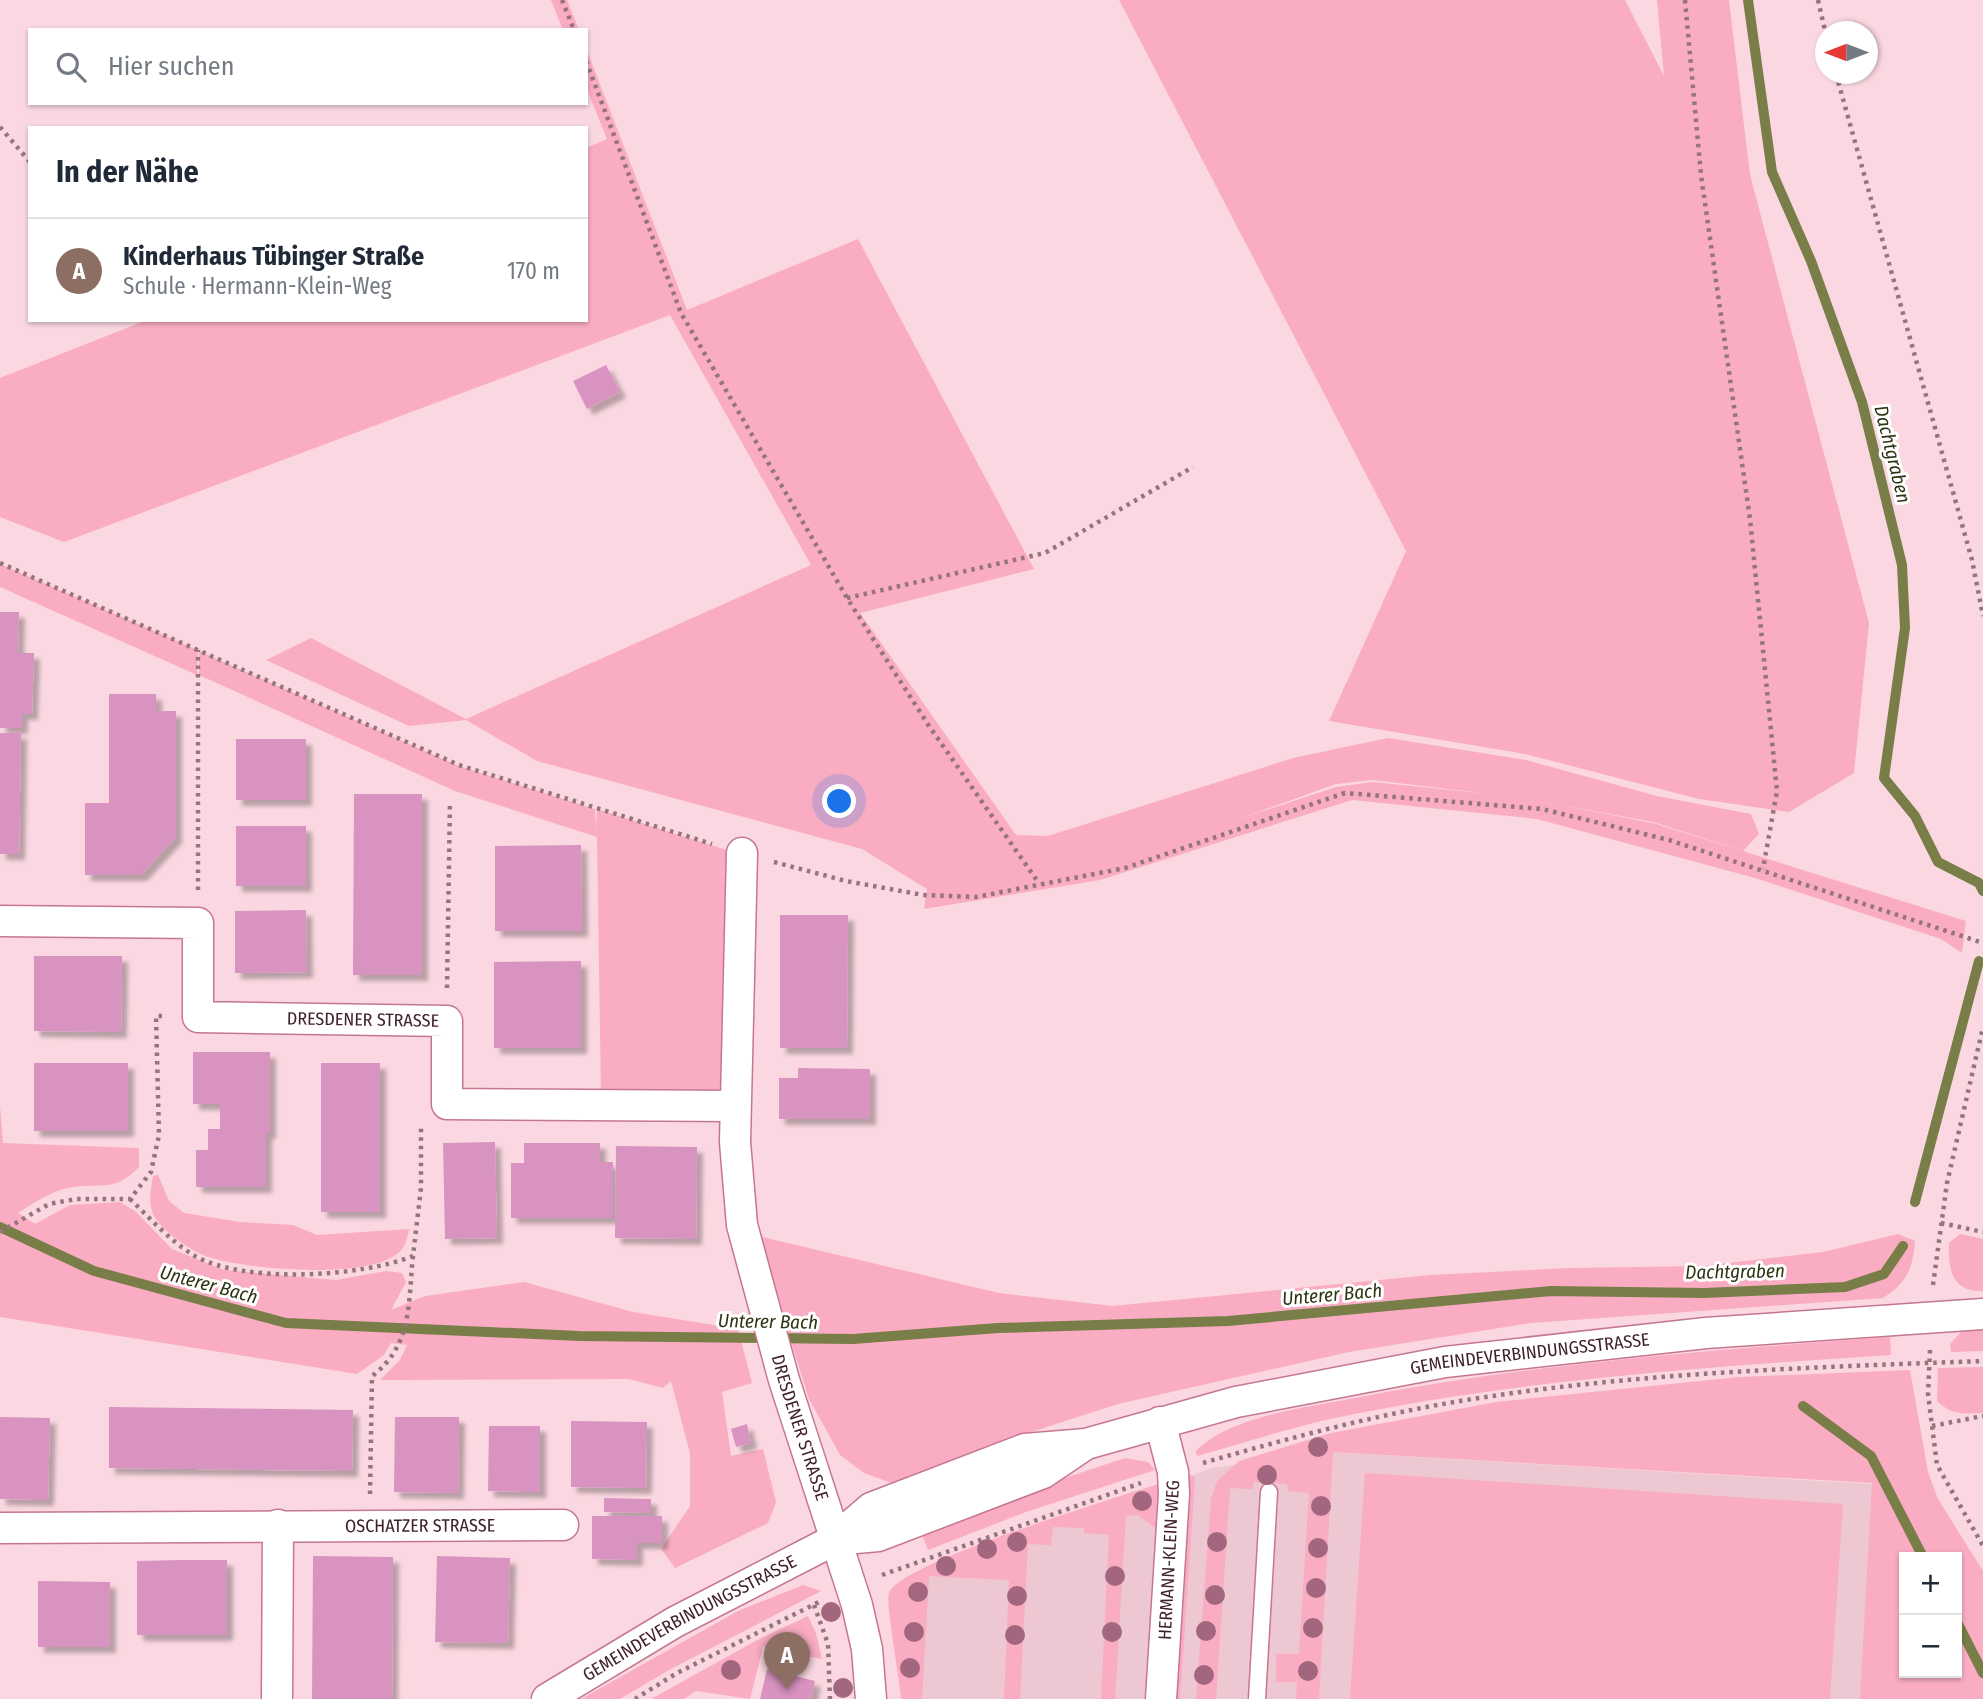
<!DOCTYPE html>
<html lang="de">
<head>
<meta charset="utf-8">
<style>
  :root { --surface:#fff; --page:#f2f2f3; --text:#1f2937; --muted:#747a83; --line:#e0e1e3; --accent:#34796d }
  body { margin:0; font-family:"Fira Sans Condensed",sans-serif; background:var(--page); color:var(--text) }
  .controls { position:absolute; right:21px; bottom:21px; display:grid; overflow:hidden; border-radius:0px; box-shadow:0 2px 5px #0004 }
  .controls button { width:63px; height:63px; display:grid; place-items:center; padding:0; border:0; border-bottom:2px solid var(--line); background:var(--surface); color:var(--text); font:35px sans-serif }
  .compass { position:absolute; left:1815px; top:21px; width:63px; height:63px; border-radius:50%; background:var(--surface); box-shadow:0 2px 5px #0004; rotate:270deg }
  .you { position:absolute; left:840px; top:802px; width:24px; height:24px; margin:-18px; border:5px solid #fff; border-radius:50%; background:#1a73e8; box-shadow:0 0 0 10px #1a73e833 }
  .badge { display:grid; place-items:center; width:46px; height:46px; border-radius:50%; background:var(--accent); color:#fff; font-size:23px; font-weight:700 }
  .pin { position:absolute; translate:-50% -58px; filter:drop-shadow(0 2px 4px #0008) }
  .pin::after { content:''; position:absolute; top:37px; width:24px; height:21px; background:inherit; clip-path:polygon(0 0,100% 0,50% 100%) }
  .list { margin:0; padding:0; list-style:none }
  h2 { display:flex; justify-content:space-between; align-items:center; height:91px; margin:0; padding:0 28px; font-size:30px }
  h2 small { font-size:23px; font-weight:400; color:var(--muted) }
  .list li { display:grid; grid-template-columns:46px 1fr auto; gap:21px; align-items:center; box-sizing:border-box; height:105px; padding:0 28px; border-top:2px solid var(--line) }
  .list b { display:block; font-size:26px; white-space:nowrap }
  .list p { margin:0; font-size:23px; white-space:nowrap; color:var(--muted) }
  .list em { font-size:23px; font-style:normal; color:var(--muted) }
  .icon { flex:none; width:38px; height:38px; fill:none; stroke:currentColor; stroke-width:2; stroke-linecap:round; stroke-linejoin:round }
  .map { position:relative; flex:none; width:1983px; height:1699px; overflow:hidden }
  .search { position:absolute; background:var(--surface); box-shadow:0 2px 5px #0004; left:28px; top:28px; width:560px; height:77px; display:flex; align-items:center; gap:18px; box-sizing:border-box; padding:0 24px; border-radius:0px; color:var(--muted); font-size:26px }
  .panel { position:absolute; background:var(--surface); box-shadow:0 2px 5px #0004; left:28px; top:126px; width:560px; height:196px; border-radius:0px }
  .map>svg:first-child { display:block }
  .built { fill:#edc7d1 }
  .green { fill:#f9acc2; fill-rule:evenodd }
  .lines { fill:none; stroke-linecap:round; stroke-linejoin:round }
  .stream { stroke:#797d47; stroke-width:10 }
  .building { fill:#d893c0; filter:url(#shadow) }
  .lane-casing { stroke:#c5778f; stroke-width:19 }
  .street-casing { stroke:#c5778f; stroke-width:33 }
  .path { stroke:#96747e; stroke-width:4.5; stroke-dasharray:3.5 5; stroke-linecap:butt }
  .lane { stroke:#fff; stroke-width:16 }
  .street { stroke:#fff; stroke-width:30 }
  .tree { fill:#a2677e }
  .labels { text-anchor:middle; stroke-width:6; stroke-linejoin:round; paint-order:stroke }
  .street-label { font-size:18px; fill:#41212b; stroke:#fff }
  .water-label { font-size:19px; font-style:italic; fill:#2c3411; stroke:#fff }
</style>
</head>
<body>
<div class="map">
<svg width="1983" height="1699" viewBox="0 0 1983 1699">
  <defs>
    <filter id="shadow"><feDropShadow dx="6" dy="6" stdDeviation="2" flood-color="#0004"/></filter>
  </defs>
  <rect width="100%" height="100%" fill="#fbd8e1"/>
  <path class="built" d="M 1332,1452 L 1872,1484 L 1904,1557 L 1904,1673 L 1957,1673 L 1983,1695 L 1983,1699 L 910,1699 L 918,1577 L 1212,1468 Z"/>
  <path class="green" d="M 551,0 L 567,0 L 579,30 L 563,30 Z
    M 1119,0 L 1625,0 L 1664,76 L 1657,0 L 1729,0 L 1750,175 L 1869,623 L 1854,773 L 1789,812 L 1699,799 L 1525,754 L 1329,721 L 1406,551 Z
    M 586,48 L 687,310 L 858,239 L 1034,569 L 860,613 L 1016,835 L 1048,836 L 1293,758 L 1388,738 L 1526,760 L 1657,796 L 1751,814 L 1759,834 L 1743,851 L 1653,822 L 1539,801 L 1653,823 L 1966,921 L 1962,953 L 1941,939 L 1755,878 L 1537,819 L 1352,800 L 1100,880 L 924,909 L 927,889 L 862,849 L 537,761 L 466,720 L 409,726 L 266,660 L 311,638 L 466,719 L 811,565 L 670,315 L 64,542 L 0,517 L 0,378 L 147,320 L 586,320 L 586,148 L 607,139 L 586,87 ZM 1372,780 L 1490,794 L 1373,782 L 1336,787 L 1239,819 L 1336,784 Z
    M 0,564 L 198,650 L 197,675 L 0,587 Z
    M 199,651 L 459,766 L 595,809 L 596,829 L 597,809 L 733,852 L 727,1097 L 601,1096 L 597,837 L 455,791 L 199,675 Z
    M 0,1106 L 3,1143 L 139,1148 L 139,1167 C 115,1192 103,1183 73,1187 C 53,1190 35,1202 18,1213 L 35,1224 L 70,1205 L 120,1202 L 135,1211 L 172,1249 L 224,1270 L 336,1280 L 386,1271 L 402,1273 L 406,1282 L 391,1310 L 425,1296 L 524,1282 L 633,1312 L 738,1329 L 752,1383 L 722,1392 L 731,1456 L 763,1449 L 776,1502 L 768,1523 L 675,1568 L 661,1549 L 690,1506 L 690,1453 L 671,1381 L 663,1388 L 629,1379 L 380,1380 L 400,1360 L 407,1345 L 391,1343 L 384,1355 L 357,1374 L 0,1317 Z
    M 158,1175 L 169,1201 L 184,1213 L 240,1222 L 293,1225 L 317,1235 L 409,1229 C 407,1240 405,1250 394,1256 C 360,1279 241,1270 203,1255 C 187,1248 161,1230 153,1214 C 148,1202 151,1188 153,1176 Z
    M 1898,1234 L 1915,1241 C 1913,1268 1907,1283 1883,1298 L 1531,1323 L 1349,1352 L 1118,1404 L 988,1446 L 894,1484 L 864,1473 L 840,1455 L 809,1399 L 758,1236 L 999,1293 L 1113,1306 L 1430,1275 L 1568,1268 L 1702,1266 L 1823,1252 Z
    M 1960,1234 L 1983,1239 L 1983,1291 C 1951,1292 1948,1268 1949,1243 Z
    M 1983,1330 L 1983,1351 L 1951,1352 L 1950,1344 L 1962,1331 Z
    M 1890,1337 L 1891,1355 C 1704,1367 1514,1380 1330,1419 C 1286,1429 1241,1444 1197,1456 L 1196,1451 C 1228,1417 1303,1408 1349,1399 C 1529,1364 1707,1350 1890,1337 Z
    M 1983,1367 L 1983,1413 C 1964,1414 1951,1415 1937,1401 L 1938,1368 Z
    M 1910,1370 L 1928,1472 L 1938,1499 L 1983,1571 L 1983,1699 L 1860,1699 L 1872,1483 L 1333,1452 L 1319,1699 L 1296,1699 L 1297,1682 L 1276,1682 L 1276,1654 L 1299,1654 L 1309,1493 L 1288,1491 L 1287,1484 L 1254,1482 L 1253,1489 L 1230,1488 L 1216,1699 L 1196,1699 L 1211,1499 L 1217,1481 L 1239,1461 L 1331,1433 L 1496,1402 L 1739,1377 ZM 1904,1557 L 1957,1557 L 1957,1673 L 1904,1673 Z
    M 1125,1458 L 1148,1462 L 1155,1470 L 1026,1512 L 928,1550 L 921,1532 L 1017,1494 Z
    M 1365,1473 L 1843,1504 L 1830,1699 L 1350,1699 Z
    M 1186,1475 L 1192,1475 L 1195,1479 L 1180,1699 L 1172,1699 Z
    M 1161,1483 L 1161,1532 L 1138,1515 L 1126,1516 L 1115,1699 L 1101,1699 L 1109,1535 L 1084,1533 L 1084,1528 L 1053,1527 L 1051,1545 L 1028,1544 L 1020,1699 L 1004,1699 L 1009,1580 L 929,1576 L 922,1699 L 901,1699 C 900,1678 885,1604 889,1593 C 901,1562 1119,1497 1161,1483 Z
    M 803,1585 L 821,1591 L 669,1670 L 620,1699 L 581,1699 L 738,1611 Z
    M 808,1616 L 816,1633 L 822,1659 L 763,1647 L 750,1699 L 696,1691 L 684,1699 L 651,1699 L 761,1638 Z"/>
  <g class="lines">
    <path class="stream" d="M 1748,0 L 1772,172 L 1811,261 L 1862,402 L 1902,565 L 1905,628 L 1884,778 L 1915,816 L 1938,862 L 1979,883 L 1983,891
      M 1915,1202 L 1979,961
      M 0,1227 L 94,1271 L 286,1323 L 579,1336 L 853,1339 L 998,1328 L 1228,1321 L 1551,1291 L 1704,1293 L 1845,1287 L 1884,1274 L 1903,1246
      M 1803,1406 L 1871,1456 L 1923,1557
      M 1957,1622 L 1983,1673"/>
  </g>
  <path class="building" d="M 606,365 L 620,392 L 587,409 L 573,381 Z
    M 0,612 L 19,612 L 18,653 L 34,653 L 32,714 L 22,714 L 22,728 L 0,728 Z
    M 109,694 L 156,694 L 156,711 L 176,711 L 176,837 L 141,875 L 85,875 L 85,803 L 109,803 Z
    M 0,733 L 21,733 L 19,854 L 0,854 Z
    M 236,739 L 306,739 L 306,800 L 236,800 Z
    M 354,794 L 422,794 L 422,975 L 353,975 Z
    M 236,826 L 306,826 L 306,886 L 236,886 Z
    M 581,845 L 582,931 L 495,931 L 495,846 Z
    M 306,910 L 307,972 L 235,973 L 235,911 Z
    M 780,915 L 848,915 L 847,1048 L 780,1048 Z
    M 34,956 L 122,956 L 121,1032 L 34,1031 Z
    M 581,961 L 581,1048 L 494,1048 L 494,962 Z
    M 193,1052 L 270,1052 L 270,1133 L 266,1133 L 266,1187 L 196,1187 L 196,1150 L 208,1150 L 208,1129 L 220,1129 L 220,1104 L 193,1104 Z
    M 34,1063 L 128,1063 L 128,1131 L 34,1131 Z
    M 321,1063 L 380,1063 L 380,1212 L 321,1212 Z
    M 798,1068 L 870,1069 L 870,1119 L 779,1119 L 779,1078 L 798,1078 Z
    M 495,1142 L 497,1238 L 445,1239 L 443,1143 Z
    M 524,1143 L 600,1143 L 600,1162 L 613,1162 L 613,1218 L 511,1218 L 511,1163 L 524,1163 Z
    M 616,1146 L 697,1147 L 696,1239 L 615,1238 Z
    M 109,1407 L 353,1410 L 352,1471 L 109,1468 Z
    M 0,1417 L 50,1418 L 48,1500 L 0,1499 Z
    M 395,1417 L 459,1417 L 458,1493 L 394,1492 Z
    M 571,1421 L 647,1422 L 646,1488 L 571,1487 Z
    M 747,1424 L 751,1443 L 736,1447 L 731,1429 Z
    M 489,1426 L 540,1426 L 540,1492 L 488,1491 Z
    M 604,1498 L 651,1499 L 651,1513 L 604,1512 Z
    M 592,1516 L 662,1516 L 662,1543 L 637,1543 L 637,1560 L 592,1559 Z
    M 313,1556 L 393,1557 L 392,1699 L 312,1699 Z
    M 437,1556 L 510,1558 L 508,1643 L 435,1642 Z
    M 182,1560 L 227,1560 L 227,1635 L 137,1635 L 137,1561 Z
    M 38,1581 L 110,1582 L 110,1647 L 38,1647 Z
    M 767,1669 L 815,1681 L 811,1699 L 760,1699 Z"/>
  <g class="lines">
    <defs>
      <path id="lane" d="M 1257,1699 L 1269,1492"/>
      <g id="street">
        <path id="s1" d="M 742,853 L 735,1142 L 742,1225 L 784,1380 L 857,1605 L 867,1649 L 871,1699"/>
        <path id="s2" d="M 0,921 L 198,923 L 198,1017 L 447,1021 L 447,1104 L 735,1106"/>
        <path d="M 1160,1422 L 1173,1472 L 1174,1494 L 1161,1699"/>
        <path id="s3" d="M 0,1528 L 563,1525"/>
        <path d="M 834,1540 L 878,1536 L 1043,1473 L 1083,1446"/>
        <path d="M 277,1699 L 278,1525"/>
        <path id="s4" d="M 547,1699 L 675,1622 L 834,1540 L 871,1508 L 1025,1449 L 1086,1444 L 1236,1402 L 1445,1362 L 1706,1333 L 1983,1314"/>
      </g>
    </defs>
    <use href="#lane" class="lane-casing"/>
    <use href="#street" class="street-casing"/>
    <path class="path" d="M 562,0 L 574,30
      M 1685,0 L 1701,175 L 1750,519 L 1777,791 L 1763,869
      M 1818,0 L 1826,35
      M 586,61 L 681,313 L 847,598 L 927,723 L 1038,882
      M 1836,74 L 1972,560 L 1983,616
      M 0,127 L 30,162
      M 0,563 L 459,765 L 712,844
      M 847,598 L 1045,553 L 1193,467
      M 774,862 L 846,881 L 923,895 L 976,897 L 1125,868 L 1345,793 L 1542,809 L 1669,840 L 1983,943
      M 198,890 L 198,650
      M 447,988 L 450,801
      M 130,1199 C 150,1218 171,1242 195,1256 C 245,1284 361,1277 413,1256 L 421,1188 L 421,1126
      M 1941,1223 L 1983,1232
      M 0,1232 L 49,1204 L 76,1199 L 130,1199 L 151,1172 L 159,1135 L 156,1016 L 166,1016
      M 1933,1285 L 1947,1183 L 1983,1027
      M 1930,1350 L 1928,1394 L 1937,1465 L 1983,1546
      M 1932,1426 L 1983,1416
      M 1203,1463 C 1296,1436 1390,1411 1486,1397 C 1650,1372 1818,1367 1983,1361
      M 370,1494 L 372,1376 C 413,1345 408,1302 413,1256
      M 882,1575 L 1141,1483
      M 814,1605 L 828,1644 L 830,1699
      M 635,1699 L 677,1673 L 823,1600"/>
    <use href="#lane" class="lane"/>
    <use href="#street" class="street"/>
  </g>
  <g class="tree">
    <circle cx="1318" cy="1447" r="10"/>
    <circle cx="1267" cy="1475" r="10"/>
    <circle cx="1142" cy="1501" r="10"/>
    <circle cx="1321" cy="1506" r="10"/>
    <circle cx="1017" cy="1542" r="10"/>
    <circle cx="1217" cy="1542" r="10"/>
    <circle cx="1318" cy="1548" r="10"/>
    <circle cx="987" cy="1549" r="10"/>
    <circle cx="946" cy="1566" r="10"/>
    <circle cx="1115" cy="1576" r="10"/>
    <circle cx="1316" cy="1588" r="10"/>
    <circle cx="918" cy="1592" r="10"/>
    <circle cx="1215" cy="1595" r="10"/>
    <circle cx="1017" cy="1596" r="10"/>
    <circle cx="831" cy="1612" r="10"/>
    <circle cx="1313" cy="1628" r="10"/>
    <circle cx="1206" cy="1631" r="10"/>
    <circle cx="914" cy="1632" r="10"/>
    <circle cx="1112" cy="1632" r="10"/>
    <circle cx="1015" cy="1635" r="10"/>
    <circle cx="910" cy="1668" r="10"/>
    <circle cx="731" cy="1670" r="10"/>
    <circle cx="1308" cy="1671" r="10"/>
    <circle cx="1204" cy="1675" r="10"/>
    <circle cx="843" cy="1688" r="10"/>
  </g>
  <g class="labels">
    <g class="street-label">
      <text dy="6" stroke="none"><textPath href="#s2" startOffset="457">DRESDENER STRASSE</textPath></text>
      <text dy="6" stroke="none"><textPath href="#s4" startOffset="1057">GEMEINDEVERBINDUNGSSTRASSE</textPath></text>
      <text dy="6" stroke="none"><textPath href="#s1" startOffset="583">DRESDENER STRASSE</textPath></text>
      <text dy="6" stroke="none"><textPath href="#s3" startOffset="420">OSCHATZER STRASSE</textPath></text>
      <text transform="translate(1169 1560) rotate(-87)" y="6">HERMANN-KLEIN-WEG</text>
      <text dy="6" stroke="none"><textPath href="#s4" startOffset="164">GEMEINDEVERBINDUNGSSTRASSE</textPath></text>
    </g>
    <g class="water-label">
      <text transform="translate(1893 454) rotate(76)" y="7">Dachtgraben</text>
      <text transform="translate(1735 1271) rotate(-1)" y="7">Dachtgraben</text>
      <text transform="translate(209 1284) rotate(15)" y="7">Unterer Bach</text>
      <text transform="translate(1332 1294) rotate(-5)" y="7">Unterer Bach</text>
      <text transform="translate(768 1321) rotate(1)" y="7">Unterer Bach</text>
    </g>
  </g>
</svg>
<div class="controls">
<button>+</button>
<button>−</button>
</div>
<svg class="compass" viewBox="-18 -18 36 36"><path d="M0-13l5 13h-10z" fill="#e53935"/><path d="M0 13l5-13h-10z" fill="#747a83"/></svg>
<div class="you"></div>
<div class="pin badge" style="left:787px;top:1690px;background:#8d6e63">A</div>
<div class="search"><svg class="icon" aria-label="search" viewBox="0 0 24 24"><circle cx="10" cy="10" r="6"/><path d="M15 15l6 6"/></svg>Hier suchen</div>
<section class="panel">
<h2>In der Nähe<small></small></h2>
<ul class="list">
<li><span class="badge" style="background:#8d6e63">A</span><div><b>Kinderhaus Tübinger Straße</b><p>Schule · Hermann-Klein-Weg</p></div><em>170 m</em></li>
</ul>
</section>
</div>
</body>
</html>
